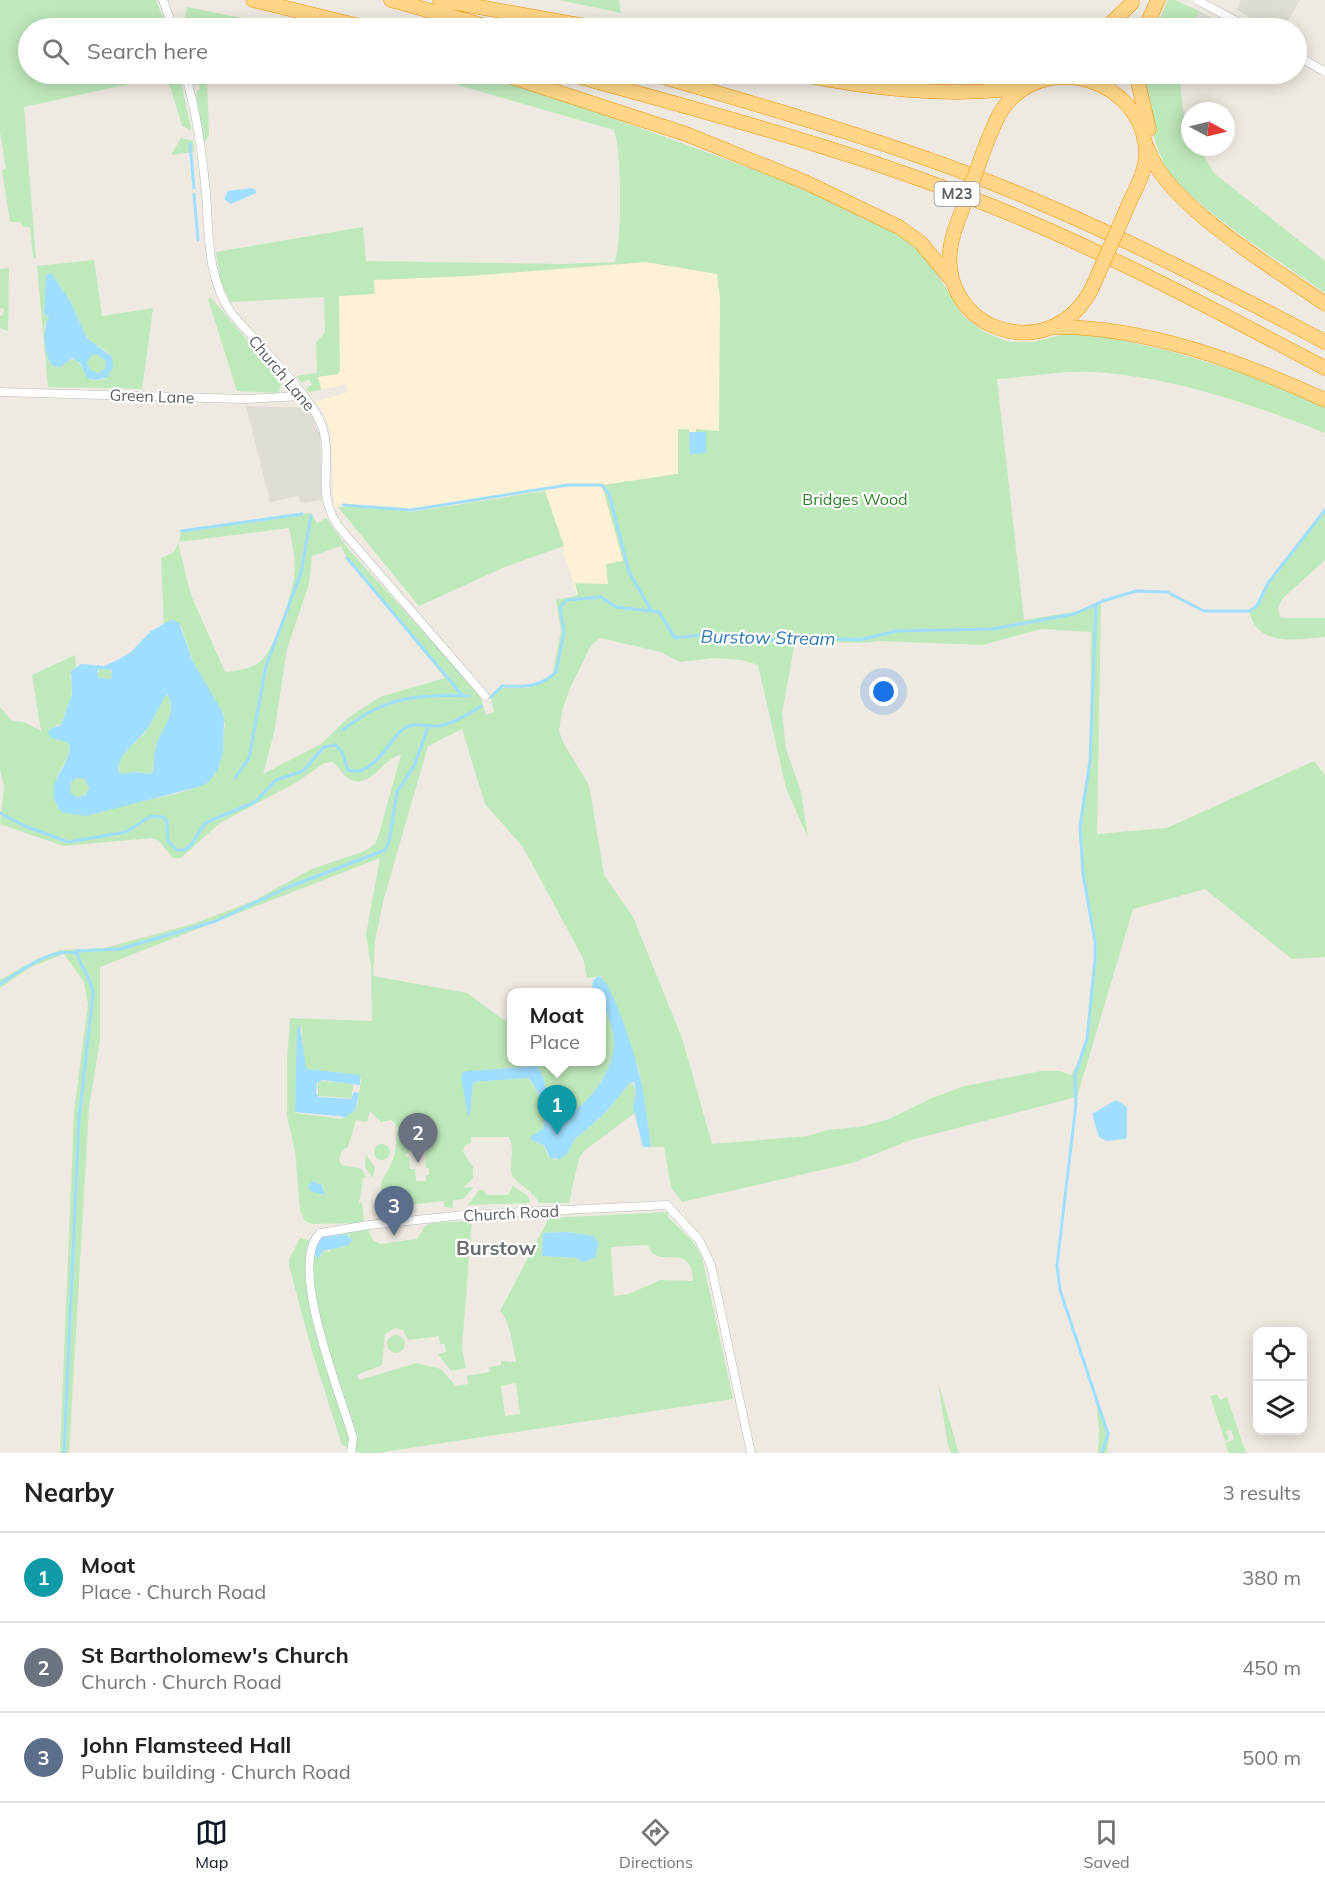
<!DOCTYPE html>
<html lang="en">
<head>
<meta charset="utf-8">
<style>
  :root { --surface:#fff; --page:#f6f6f6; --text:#222; --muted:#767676; --line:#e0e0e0; --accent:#111827 }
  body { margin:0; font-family:Mulish,sans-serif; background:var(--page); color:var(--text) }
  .controls { position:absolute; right:18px; bottom:18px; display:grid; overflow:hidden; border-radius:12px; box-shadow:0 3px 15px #0003 }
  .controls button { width:54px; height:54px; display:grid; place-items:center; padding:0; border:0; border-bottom:2px solid var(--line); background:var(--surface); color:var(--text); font:30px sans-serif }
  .compass { position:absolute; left:1181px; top:102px; width:54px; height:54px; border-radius:50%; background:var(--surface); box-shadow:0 3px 15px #0003; rotate:97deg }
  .you { position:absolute; left:884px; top:692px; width:21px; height:21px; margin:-15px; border:4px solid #fff; border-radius:50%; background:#1a73e8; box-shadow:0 0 0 9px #1a73e833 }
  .badge { display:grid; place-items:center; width:39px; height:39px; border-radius:50%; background:var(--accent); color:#fff; font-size:20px; font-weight:700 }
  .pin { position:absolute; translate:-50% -50px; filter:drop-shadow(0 2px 3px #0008) }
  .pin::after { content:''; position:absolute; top:32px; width:21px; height:18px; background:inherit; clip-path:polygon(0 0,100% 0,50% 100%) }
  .popup { position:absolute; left:507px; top:988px; width:99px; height:78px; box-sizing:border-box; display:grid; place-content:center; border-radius:12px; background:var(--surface); filter:drop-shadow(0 2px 4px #0005); font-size:20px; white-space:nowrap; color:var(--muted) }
  .popup b { font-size:22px; color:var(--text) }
  .popup::after { content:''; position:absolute; left:50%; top:100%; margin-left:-12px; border:12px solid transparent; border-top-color:var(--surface) }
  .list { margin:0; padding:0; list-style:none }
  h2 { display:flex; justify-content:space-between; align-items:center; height:78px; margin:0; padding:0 24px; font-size:26px }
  h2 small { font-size:20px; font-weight:400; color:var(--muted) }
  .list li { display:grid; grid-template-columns:39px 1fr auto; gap:18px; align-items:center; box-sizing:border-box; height:90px; padding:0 24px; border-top:2px solid var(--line) }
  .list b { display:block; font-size:22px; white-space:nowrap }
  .list p { margin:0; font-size:20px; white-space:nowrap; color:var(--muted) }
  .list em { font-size:20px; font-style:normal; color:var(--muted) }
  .icon { flex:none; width:33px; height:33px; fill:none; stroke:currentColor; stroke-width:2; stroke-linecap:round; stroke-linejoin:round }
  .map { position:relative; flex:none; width:1325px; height:1453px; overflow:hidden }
  .search { position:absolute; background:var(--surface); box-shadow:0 3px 15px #0003; left:18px; right:18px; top:18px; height:66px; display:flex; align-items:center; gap:15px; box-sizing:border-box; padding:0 21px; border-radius:33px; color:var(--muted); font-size:22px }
  .sheet { height:348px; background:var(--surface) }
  nav { display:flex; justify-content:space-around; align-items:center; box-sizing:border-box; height:84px; border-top:2px solid var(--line); background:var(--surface); font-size:16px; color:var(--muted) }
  nav a { display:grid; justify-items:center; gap:3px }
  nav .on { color:var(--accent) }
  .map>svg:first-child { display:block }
  .commercial { fill:#fff1d5 }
  .industrial { fill:#dedcd5 }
  .green { fill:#bee9ba; fill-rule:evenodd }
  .water { fill:#a0deff; fill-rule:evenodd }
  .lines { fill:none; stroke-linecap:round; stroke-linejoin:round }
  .stream { stroke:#a0deff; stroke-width:3 }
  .street-casing { stroke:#b6babf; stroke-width:9 }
  .highway-casing { stroke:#ef8f00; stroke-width:15 }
  .street { stroke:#fff; stroke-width:8 }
  .highway { stroke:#ffd687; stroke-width:14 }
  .highway-bridge-casing { stroke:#ef8f00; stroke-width:15; stroke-linecap:butt }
  .highway-bridge { stroke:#ffd687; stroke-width:14 }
  .labels { text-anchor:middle; stroke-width:4.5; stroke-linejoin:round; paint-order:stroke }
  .shield { fill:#fff; stroke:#8b8f92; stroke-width:1.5 }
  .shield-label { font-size:15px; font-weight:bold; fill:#595f63 }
  .street-label { font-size:16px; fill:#595f63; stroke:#fff }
  .park-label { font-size:16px; fill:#2e822a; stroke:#fff }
  .water-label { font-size:18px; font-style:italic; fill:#307bb2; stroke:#fff }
  .quarter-label { font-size:20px; font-weight:bold; fill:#6a7176; stroke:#fff }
</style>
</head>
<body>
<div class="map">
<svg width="1325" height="1453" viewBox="0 0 1325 1453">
  <rect width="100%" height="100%" fill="#eeeae1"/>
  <path class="commercial" d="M 646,262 L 717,274 L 720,298 L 719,432 L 711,468 L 602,486 L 623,561 L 609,595 L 578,598 L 545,491 L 411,512 L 374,506 L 334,507 L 331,434 L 325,415 L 316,402 L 348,392 L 346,384 L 321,390 L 317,373 L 316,343 L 325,332 L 324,296 L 374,280 L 469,276 Z"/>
  <path class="industrial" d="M 1241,0 L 1300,0 L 1283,28 L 1266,28 L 1237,10 Z
    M 1199,11 L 1231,28 L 1192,28 Z
    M 1212,74 L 1245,74 L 1240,83 Z
    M 246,406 L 308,408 L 320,435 L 322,500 L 301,503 L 298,496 L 270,502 Z"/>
  <path class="green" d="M 0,0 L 156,0 L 167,28 L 28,28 L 28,74 L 179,74 L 190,123 L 191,130 L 182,126 L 171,89 L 162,77 L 24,107 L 36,259 L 33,256 L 30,227 L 23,227 L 20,222 L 10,222 L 2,170 L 6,169 L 0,132 Z
    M 559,0 L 619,0 L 621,13 Z
    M 1168,0 L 1175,0 L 1199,11 L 1192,28 L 1156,28 Z
    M 187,7 L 292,28 L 178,28 L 176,23 L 184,24 Z
    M 194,74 L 207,74 L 209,135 L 203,145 L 196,93 L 200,88 Z
    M 420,74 L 479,74 L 599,113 L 813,191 L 894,230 L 918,247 L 929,260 L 963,316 L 986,333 L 1009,342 L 1033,342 L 1070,333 L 1103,336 L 1170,351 L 1252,376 L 1325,406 L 1325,433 C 1251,404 1173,377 1094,372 C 1062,370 1029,377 997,379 L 1024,620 L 1085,610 L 1099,603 L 1101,605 L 1097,834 L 1167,828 L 1314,761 L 1325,775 L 1325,957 L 1292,959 L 1205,889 L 1133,909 L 1077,1097 L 911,1140 L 852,1163 L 682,1202 L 671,1187 L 664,1147 L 651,1147 L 639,1070 L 616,1005 L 601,976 L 587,978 L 583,958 L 523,847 L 485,804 L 462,729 L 428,746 L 383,902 L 375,941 L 373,976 L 467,993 L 505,1021 L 512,1020 L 512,1062 L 602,1062 L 602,1006 C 607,1016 613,1026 614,1037 C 617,1067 588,1110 560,1120 L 553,1117 L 540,1069 L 530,1066 L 463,1072 L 470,1114 L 473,1082 L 528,1078 C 539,1089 546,1114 543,1129 L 533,1135 L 532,1141 L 543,1143 L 548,1156 L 556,1160 L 567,1154 L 575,1139 L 602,1116 L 631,1082 L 636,1089 L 635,1113 L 584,1151 L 579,1158 L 569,1203 L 539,1203 C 533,1190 518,1186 512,1175 C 508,1165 516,1150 509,1137 L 471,1137 L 471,1143 L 465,1145 L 463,1152 L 473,1167 L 473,1178 L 463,1188 L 474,1187 L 463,1199 L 453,1200 L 453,1208 L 444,1207 L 444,1201 L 390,1207 L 386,1204 C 373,1180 389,1176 394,1156 C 397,1148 396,1137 398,1128 L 392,1120 L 381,1122 L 370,1111 L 367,1122 L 356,1120 L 348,1147 L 342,1150 L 339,1161 L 342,1165 L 362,1169 L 366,1178 L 363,1178 L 359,1203 L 362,1203 L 364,1223 L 312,1224 L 305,1221 L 300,1210 L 295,1151 L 287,1116 L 287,1060 L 290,1018 L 372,1021 L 371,966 L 366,935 L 380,858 L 100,967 L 100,1040 L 89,1107 L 69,1453 L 60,1453 L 74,1113 L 88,1004 L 84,982 L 64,954 L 31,967 L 0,988 L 0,980 L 37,959 L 61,950 L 105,948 L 196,923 L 253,901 L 312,869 L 365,851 L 375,844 L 379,834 L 401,755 C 382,757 370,794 346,777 C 341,773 339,766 333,762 L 324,763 L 299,781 L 220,823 L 181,858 L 173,858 L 158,840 L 152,838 L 63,846 L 0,824 L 4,787 L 0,769 L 0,707 L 12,721 L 24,722 L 41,731 L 32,675 L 75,655 L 76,666 L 70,676 C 76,692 67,707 62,723 L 54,727 L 55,739 L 68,742 C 77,759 43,775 59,809 L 117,806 L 175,794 L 198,787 L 218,769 L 225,724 L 193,662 L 181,626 L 172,620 L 164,625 L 161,558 L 174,552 L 178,543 L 191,595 L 225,672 C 236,671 252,669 261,661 C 275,649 294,589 295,570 C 295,556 292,542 289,528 L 179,542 L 181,531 L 311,513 L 317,523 L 326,518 L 349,550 L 474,687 L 480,696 L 486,715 L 494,712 L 491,697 L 498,688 L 528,688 L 552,676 L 561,631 L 556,600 L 578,595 L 575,583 L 608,584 L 606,564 L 623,561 L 602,485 L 678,474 L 678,429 L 689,429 L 689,432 L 706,432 L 696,432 L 696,429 L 719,431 L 720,298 L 717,274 L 646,262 L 469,276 L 374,280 L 375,294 L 339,296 L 340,370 L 338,374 L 318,377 L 321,390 L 309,392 L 306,389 L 312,384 L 309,379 L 302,383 L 296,376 L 317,373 L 316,343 L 325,332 L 324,297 L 231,302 L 221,284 L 216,252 L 363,227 L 366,261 L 565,264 L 615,262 C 622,240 622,151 614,130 ZM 341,546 L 347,558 L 445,678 L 380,697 L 348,718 L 321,744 L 263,774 L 274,733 L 287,649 L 309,584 L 312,556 ZM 1041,629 L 1091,632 L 1090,761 L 1080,826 L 1083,874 L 1095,942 L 1095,959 L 1087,1039 L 1083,1055 L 1071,1075 L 1060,1071 L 1041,1071 L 965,1086 L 932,1098 L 887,1120 L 859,1127 L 827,1130 L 808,1136 L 712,1144 L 682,1038 L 633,917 L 604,875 L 589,785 L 563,742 L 559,731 L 562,711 L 570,688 L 591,645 L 600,638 L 661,652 L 680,662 L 714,658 L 742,660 L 758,665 L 786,788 L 808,838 L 801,792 L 786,749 L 782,713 L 795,642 C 824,639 853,646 877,641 L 983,645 ZM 299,1026 L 302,1028 L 303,1060 L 306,1069 L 361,1079 L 357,1108 L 342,1119 L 295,1113 ZM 425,1138 L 426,1168 L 429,1168 L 429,1175 L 426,1175 L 426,1181 L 416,1181 L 415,1169 L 410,1169 L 409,1157 L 406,1157 L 406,1153 L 409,1153 L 409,1148 L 413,1148 L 413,1139 ZM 313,1181 L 324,1187 L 323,1195 L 309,1189 L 308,1185 Z
    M 1140,74 L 1179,74 L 1184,118 L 1190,130 L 1190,147 L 1199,147 L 1214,173 L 1325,261 L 1325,293 C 1287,266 1187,204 1166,167 C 1151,139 1147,104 1140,74 Z
    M 181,138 L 193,141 L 194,152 L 171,155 Z
    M 94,260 L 102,316 L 153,308 L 142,389 L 48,387 L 37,266 ZM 70,301 L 87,338 L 108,353 L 108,377 C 83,388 87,370 75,358 L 57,367 L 49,361 L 44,327 L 49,318 L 44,315 Z
    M 9,268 L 8,331 L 0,328 L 0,316 L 3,315 L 4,309 L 0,308 L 0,269 Z
    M 211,298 L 272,369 L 281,384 L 279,393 L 237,391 L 208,299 Z
    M87 363a10 10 0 1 1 20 0a10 10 0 1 1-20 0Z
    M 545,491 L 564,546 L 507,566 L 419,606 L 338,507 L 374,506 L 411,512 Z
    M 1325,510 L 1325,560 L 1282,599 L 1278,608 L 1280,617 L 1284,618 L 1325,618 L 1325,637 C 1295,639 1258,648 1249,611 L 1257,606 L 1268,583 Z
    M98 674a7 7 0 1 1 14 0a7 7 0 1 1-14 0Z
    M 167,693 C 179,714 161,727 156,746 C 153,755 155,765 152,774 L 134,772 L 120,774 C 112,758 137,742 146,731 C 155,720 157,700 167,693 Z
    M69 787a10 10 0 1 1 20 0a10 10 0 1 1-20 0Z
    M 318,1081 L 353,1083 L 352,1098 L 318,1096 Z
    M374 1152a8 8 0 1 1 16 0a8 8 0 1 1-16 0Z
    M 366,1154 L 375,1168 L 373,1178 L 365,1167 Z
    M 513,1186 L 528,1196 L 530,1203 L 468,1205 L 479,1190 L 483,1190 L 487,1195 L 508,1195 Z
    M 668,1212 L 668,1217 L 693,1242 L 702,1257 L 733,1399 L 377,1453 L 361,1453 L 342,1445 L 312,1351 L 289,1266 L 289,1259 L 300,1238 L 316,1242 L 320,1257 L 323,1251 L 329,1252 L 331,1248 L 351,1242 L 349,1235 L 325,1235 L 368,1229 L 373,1240 L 380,1244 L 417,1239 L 425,1226 L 431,1223 L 472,1221 L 462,1348 L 466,1368 L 451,1371 L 438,1354 L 446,1352 L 445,1344 L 440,1344 L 439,1336 L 408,1340 L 403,1330 L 395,1328 L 385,1334 L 382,1365 L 357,1375 L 359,1380 L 417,1363 L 441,1369 L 456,1386 L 468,1384 L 467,1376 L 490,1372 L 489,1367 L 501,1365 L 501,1361 L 516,1362 C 513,1348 510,1320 500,1311 L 549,1218 ZM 567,1232 L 594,1236 L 599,1245 L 593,1259 L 583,1262 L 576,1258 L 542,1256 L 543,1233 ZM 648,1245 C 656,1273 692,1238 693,1281 L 661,1280 L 628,1294 L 614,1296 L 611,1247 ZM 516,1383 L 520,1414 L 505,1416 L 501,1386 Z
    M387 1344a9 9 0 1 1 18 0a9 9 0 1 1-18 0Z
    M 938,1382 L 959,1453 L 951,1453 L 948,1446 Z
    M 1217,1394 L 1220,1400 L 1227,1397 L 1246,1453 L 1229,1453 L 1225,1443 L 1234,1439 L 1231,1430 L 1226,1431 L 1229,1439 L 1225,1441 L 1210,1396 Z
    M 1096,1396 L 1109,1438 L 1107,1453 L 1098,1453 L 1099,1431 Z"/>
  <path class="water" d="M 252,188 L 256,190 L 256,193 L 231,204 L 224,199 L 228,191 Z
    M 51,273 L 70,301 L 87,338 L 112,357 L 113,367 L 108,377 L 96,380 L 87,378 L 80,363 L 73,358 L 60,367 L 53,366 C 43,356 42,328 49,318 L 44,314 L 46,275 ZM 96,354 L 106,361 L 105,369 L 98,373 L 90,370 L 87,363 L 91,356 Z
    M 689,432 L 706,432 L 706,453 L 690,454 Z
    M 171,620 L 179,623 L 193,662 L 222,711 L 224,719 L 223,752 L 218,769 L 209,782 L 198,787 L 86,816 L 61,812 C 41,783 67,772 70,748 L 68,742 L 51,738 L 48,732 L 52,728 L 61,725 L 72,694 L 71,671 L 81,664 L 104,666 L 119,659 L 131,652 L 151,631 ZM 101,669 L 112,670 L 111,679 L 99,678 L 97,671 ZM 167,693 C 179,714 161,727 156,746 C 153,755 155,765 152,774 L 134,772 L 120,774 L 118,766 L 123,755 L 148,728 ZM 76,778 L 85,779 L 89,788 L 86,795 L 77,797 L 70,792 L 71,782 Z
    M 599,976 C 612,982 634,1052 638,1069 C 645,1094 647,1121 651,1147 L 643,1147 L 633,1107 L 636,1092 L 634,1082 L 630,1083 L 602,1116 L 575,1139 L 567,1154 L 560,1159 L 550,1158 L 544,1145 L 531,1140 L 531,1136 L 543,1129 C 546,1115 539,1088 528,1078 L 473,1082 L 470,1114 L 468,1116 L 461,1077 L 463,1072 L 468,1071 L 536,1066 C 547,1073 546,1106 555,1119 L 563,1119 C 589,1104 620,1066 613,1033 C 610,1018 602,1008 602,992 L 595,992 C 591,985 591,980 599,976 Z
    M 300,1025 L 306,1069 L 360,1075 L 360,1085 L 322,1080 L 317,1083 L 316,1093 L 319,1097 L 351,1099 L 354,1092 L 359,1093 L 356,1109 L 346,1117 L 295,1112 L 297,1030 Z
    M 1116,1100 L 1127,1107 L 1127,1136 L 1126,1139 L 1106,1141 L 1099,1137 L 1092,1114 Z
    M 312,1181 L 322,1185 L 325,1195 L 310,1191 L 308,1186 Z
    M 567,1232 L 594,1236 L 599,1244 L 595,1258 L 583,1262 L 576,1258 L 542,1256 L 543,1233 Z
    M 347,1235 L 352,1240 L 349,1245 L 323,1251 L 318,1258 L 315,1256 L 313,1252 L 322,1236 Z"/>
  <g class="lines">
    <path class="stream" d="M 190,144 L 194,188
      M 194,194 L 198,240
      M 343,505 L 411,510 L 568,485 L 602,485 L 609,494 L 629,572 L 651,610
      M 181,531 L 302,514
      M 347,558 L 462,695
      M 1096,605 L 1090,761 L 1080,826 L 1083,874 L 1095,942 L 1095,959 L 1087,1039 L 1075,1075 L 1076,1104 L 1057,1265 L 1060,1290 L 1108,1434 L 1102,1453
      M 491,697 L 502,686 C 524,687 539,688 556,672 L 564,633 L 560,607 L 567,600 L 601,597 L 616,607 L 659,612 L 675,638 L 701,635 L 758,641 L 817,638 L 859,640 L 897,631 L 992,629 L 1074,614 L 1103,601 L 1136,591 L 1167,592 L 1204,611 L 1249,611 L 1257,606 L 1268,583 L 1325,510
      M 343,730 C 384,697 418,694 470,696
      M 235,778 L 249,758 L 266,666 L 301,573 L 311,516
      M 0,813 L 25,826 L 68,842 L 126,832 L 151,816 L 163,817 L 167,822 L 168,841 L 177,850 L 185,850 L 191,845 L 205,823 L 255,802 L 276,780 L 303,771 L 324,747 L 336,745 L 342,752 L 348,770 C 373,778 388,742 402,730 C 413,720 430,729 443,725 C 456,722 469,714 481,706
      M 0,984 C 20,971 50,948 76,953
      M 64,1453 L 79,1118 L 93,994 C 92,976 77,964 77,951 L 120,949 L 216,921 L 286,888 L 385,850 L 389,842 L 397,792 L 414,766 L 428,727"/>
    <defs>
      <path id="street" d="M 163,0 L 173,28
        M 1197,0 L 1249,28
        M 1296,55 L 1325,72
        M 185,74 C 197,112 202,153 206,193 C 209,234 207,279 232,314 C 255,341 314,398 323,429 C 333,464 315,491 338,526 L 485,696
        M 0,392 L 244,399 L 303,396
        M 351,1453 L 353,1438 C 341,1395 287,1266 320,1233 L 369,1225 L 464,1215 L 667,1205 L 699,1240 L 711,1265 L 751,1453"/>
      <path id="highway" d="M 253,0 L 368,28
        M 391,0 L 493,28
        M 440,0 L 596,28
        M 1106,28 L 1132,3
        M 1145,28 L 1158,0
        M 502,74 L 686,134 L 805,182 L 899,227 L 920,242 L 950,278
        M 569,74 C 721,116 877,157 1023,219 C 1127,263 1226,316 1325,368
        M 653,74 C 782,112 912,148 1036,201 C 1135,243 1230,292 1325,342
        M 799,74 C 868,89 956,98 1025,87
        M 1136,74 L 1149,129
        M 990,82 L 1026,74
        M 987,142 C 994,126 999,110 1012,98 C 1056,55 1135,82 1145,142 C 1149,163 1140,181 1131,199
        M 1148,149 C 1167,206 1275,268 1325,304
        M 954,232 C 925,326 1049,373 1092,288
        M 1052,327 C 1145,326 1242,362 1325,400"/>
    </defs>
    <use href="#street" class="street-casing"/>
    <use href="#highway" class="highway-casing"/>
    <use href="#street" class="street"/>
    <use href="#highway" class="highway"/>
    <defs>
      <path id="highway-bridge" d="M 954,232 L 987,142
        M 1092,288 L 1131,199"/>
    </defs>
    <use href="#highway-bridge" class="highway-bridge-casing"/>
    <use href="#highway-bridge" class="highway-bridge"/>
  </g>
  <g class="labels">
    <rect class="shield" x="934.5" y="182" width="45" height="24" rx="4.5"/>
    <g class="shield-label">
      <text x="957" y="199">M23</text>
    </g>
    <g class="street-label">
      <text transform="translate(282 373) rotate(50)" y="6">Church Lane</text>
      <text transform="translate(152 396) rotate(2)" y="6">Green Lane</text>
      <text transform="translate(511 1213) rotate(-3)" y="6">Church Road</text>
    </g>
    <g class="park-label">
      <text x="855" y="505">Bridges Wood</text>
    </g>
    <g class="water-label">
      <text transform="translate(768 638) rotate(1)" y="6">Burstow Stream</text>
    </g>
    <g class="quarter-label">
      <text x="496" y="1255">Burstow</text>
    </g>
  </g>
</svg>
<div class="controls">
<button><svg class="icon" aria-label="locate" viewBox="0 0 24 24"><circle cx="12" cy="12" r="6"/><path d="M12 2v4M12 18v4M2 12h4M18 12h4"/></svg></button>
<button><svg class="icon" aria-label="layers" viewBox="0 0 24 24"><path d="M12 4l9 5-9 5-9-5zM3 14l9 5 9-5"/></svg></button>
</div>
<svg class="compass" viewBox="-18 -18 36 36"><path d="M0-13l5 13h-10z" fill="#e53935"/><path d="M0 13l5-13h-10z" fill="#767676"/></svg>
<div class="you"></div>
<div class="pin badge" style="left:557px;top:1135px;background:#0f9aa8">1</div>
<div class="popup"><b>Moat</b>Place</div>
<div class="pin badge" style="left:418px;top:1163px;background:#6b7280">2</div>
<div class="pin badge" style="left:394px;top:1236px;background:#5c6f8a">3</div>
<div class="search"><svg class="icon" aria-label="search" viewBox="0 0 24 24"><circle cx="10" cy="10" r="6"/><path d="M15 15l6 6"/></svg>Search here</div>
</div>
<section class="sheet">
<h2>Nearby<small>3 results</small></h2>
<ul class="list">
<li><span class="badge" style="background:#0f9aa8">1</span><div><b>Moat</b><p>Place · Church Road</p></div><em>380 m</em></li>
<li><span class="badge" style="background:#6b7280">2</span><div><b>St Bartholomew's Church</b><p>Church · Church Road</p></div><em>450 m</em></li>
<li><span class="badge" style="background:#5c6f8a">3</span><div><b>John Flamsteed Hall</b><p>Public building · Church Road</p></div><em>500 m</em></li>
</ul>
</section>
<nav>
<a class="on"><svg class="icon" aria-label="map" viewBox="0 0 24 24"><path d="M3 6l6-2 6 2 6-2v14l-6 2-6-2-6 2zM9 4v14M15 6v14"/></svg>Map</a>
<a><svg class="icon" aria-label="directions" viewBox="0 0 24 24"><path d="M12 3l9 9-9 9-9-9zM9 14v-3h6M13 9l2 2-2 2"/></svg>Directions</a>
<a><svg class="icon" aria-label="saved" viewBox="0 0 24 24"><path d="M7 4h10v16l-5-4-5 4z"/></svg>Saved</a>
</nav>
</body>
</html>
